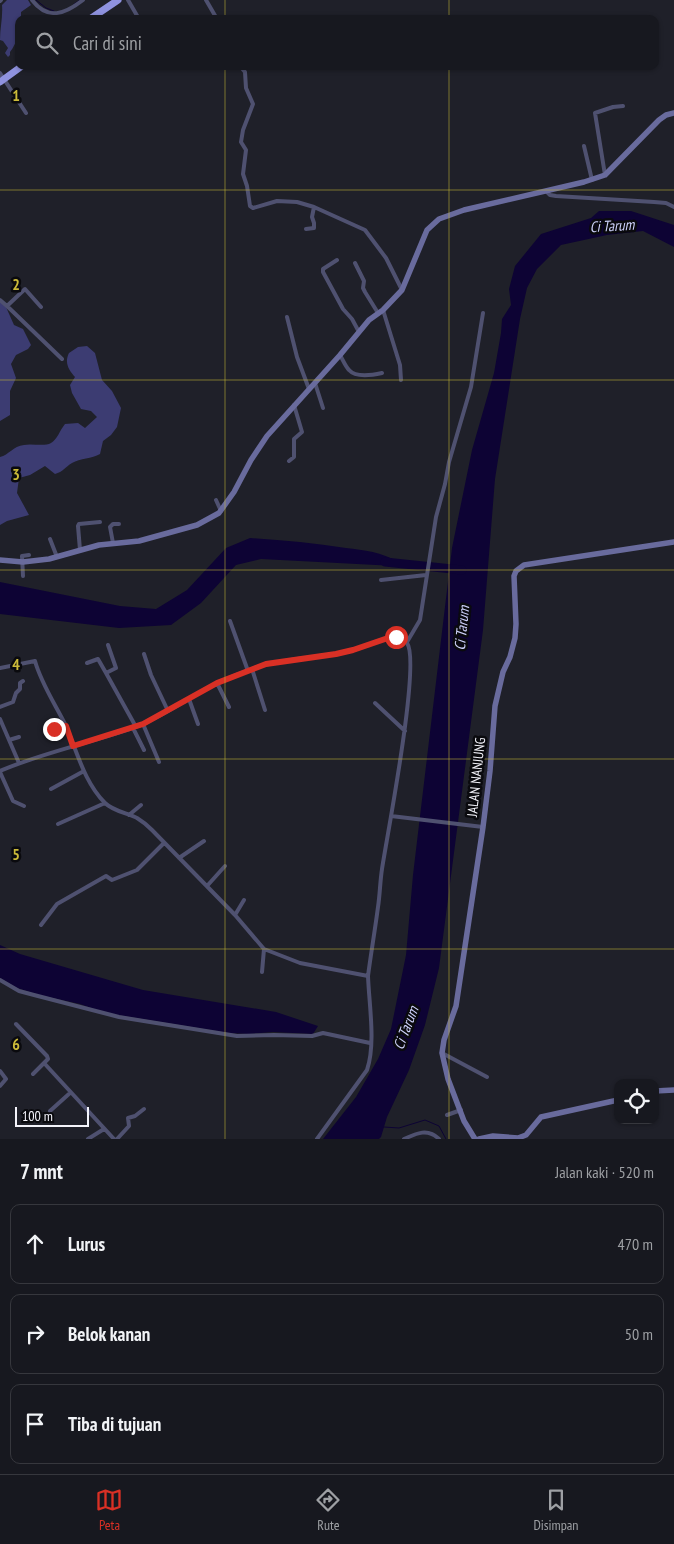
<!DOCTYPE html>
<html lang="id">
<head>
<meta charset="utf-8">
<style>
  :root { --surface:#17181f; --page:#202128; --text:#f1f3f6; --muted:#9ea0a4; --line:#36373d; --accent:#d93025 }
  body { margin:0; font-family:"PT Sans Narrow",sans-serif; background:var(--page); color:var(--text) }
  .controls { position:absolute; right:15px; bottom:15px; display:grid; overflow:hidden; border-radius:10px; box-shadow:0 1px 4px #0004 }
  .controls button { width:45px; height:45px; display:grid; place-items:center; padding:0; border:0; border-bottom:1px solid var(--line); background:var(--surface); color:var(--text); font:25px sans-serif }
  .scale { position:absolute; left:15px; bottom:12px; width:74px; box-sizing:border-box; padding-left:5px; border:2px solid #f4f4fb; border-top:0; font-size:14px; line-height:18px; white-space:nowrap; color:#f4f4fb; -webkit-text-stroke:4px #0a0a0e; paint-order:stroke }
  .stop { position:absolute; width:15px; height:15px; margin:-11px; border:4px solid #d93025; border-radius:50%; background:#fff }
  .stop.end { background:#d93025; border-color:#fff; box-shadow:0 1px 5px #0008 }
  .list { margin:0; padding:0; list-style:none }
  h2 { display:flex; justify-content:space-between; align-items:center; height:65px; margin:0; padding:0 20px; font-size:21px }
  h2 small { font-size:16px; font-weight:400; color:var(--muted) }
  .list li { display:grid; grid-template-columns:32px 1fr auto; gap:15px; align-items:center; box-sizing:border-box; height:80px; margin:0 10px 10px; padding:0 10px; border:1px solid var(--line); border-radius:10px }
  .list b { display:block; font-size:19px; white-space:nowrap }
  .list em { font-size:16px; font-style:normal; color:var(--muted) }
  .icon { flex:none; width:28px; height:28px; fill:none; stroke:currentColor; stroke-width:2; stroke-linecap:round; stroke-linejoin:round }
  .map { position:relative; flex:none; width:674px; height:1139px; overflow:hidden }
  .search { position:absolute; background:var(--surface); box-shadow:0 1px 4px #0004; left:15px; right:15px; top:15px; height:55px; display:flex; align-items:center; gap:12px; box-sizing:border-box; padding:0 18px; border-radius:10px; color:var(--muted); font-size:19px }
  .sheet { height:335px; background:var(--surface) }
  nav { display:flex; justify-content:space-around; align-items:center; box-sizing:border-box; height:70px; border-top:1px solid var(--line); background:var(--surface); font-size:14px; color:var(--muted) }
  nav a { display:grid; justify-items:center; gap:2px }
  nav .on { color:var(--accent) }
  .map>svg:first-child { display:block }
  .green { fill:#3c3c72 }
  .water { fill:#0d0334 }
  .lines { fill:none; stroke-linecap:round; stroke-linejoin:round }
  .stream { stroke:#0d0334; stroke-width:1 }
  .river { stroke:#0d0334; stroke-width:9 }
  .street { stroke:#4f5170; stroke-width:4 }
  .secondary { stroke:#696b9d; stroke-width:5.5 }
  .highway { stroke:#8f92df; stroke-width:7 }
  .route { stroke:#d93025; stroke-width:6 }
  .grid { fill:none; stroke:#cbba39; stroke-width:1; stroke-opacity:0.55 }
  .labels { text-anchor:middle; stroke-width:5; stroke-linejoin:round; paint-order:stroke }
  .street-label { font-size:14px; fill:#f4f4fb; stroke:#0a0a0e }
  .water-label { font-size:15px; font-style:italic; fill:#cdd1fa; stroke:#0a0a0e }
  .grid-label { font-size:16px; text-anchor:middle; font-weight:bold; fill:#cbba39; stroke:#0a0a0e; stroke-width:5; stroke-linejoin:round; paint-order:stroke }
</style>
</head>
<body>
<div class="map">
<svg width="674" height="1139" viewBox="0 0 674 1139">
  <rect width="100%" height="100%" fill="#1f2029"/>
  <path class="green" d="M 7,0 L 28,0 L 31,5 L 21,12 L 21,19 L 19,19 C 19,31 18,42 10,52 L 10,55 L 8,57 L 5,53 L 8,48 L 3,41 L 0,40 C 0,28 3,17 2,5 Z
    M 0,302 L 6,307 L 14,325 L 23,329 L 31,345 L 28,349 L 16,355 L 11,364 L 16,378 L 10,391 L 10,415 L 0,421 Z
    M 87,346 L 95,353 L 102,380 L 112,391 L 121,408 L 117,427 L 111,435 L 103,441 L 100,454 C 92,459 80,458 72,463 C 65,467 63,472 55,474 L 45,466 L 30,475 L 19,478 L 17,493 L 29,515 L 7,521 L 0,525 L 0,457 C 9,455 13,446 24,445 C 32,443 44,447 51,443 C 57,440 60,430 65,424 L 78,423 L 85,428 L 97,417 L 91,411 L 81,409 L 72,393 L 70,385 L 75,377 C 69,370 64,363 69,353 L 78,347 Z"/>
  <path class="water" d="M 599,211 L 631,211 L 674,225 L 674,247 L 643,231 L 607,235 L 561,245 L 537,269 L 527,288 L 520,319 L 495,479 L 483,630 L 439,968 L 425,1025 L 409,1070 L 387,1117 L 381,1137 L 379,1139 L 323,1139 L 356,1097 L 378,1059 L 391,1029 L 406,955 L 413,875 L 452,548 L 472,450 L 494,373 L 501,333 L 502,319 L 511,305 L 509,289 L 515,266 L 541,234 L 591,218 Z
    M 250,538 C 282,540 314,543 346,548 C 364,550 382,552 398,562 L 395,566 L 261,559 L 236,565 L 201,603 L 171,625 L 119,628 L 0,614 L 0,582 L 120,606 L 156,609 L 187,590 L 226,548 Z
    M 0,945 L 20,954 L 143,990 L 276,1012 L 318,1026 L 313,1034 L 273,1032 L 249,1034 L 229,1033 L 105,1013 L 80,1004 L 39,995 L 17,988 L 0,978 Z"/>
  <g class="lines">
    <path class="stream" d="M 36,0 L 46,8 L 54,11
      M 74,4 L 80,0
      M 384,1127 L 399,1128 L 425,1120 L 439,1126 L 446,1139"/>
    <path class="river" d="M 385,562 L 462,570"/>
    <path class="street" d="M 32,0 C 48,21 65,14 83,0
      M 128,0 L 139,19
      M 206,0 L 217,19
      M 0,1 L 1,0
      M 56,66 L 57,67
      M 240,66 L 245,72 L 246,88 L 253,104 L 243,130 L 241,142 L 246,150 L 243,174 L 247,186 L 250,206 L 253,208 L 277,201 L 297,202 L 314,207 L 365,230 L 386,258 L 402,290
      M 0,73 L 26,113
      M 584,146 L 592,180
      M 605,175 L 595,113 L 613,107 L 623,106
      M 546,191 L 550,195 L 556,196 L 654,202 L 666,203 L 674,207
      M 306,229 L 314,228 L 314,223 L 312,217 L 314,207
      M 337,260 L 323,269 L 323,272 L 343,309 L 352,319 L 359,332
      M 355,263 L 364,281 L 363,288 L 365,292 L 378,313
      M 0,300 L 7,306 L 25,289 L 41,307
      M 7,306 L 62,359
      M 383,310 L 400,365 L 401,380
      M 287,317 L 297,357 L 309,389
      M 340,355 C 343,360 345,366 349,370 C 356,378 373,375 382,373
      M 315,383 L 323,408
      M 289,461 L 294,457 L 294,439 L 302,432 L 294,405
      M 216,500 L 221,511
      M 50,539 L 57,557
      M 113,543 L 110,527 L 113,524 L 119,524
      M 80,550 L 78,526 L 79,524 L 100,522
      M 23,576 L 22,556 L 29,555
      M 381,580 L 426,575
      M 230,621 L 248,671
      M 407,642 L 420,620 L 436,517 L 445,484 L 449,462 L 471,387 L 483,313
      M 108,645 L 116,668 L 106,673 L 136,727
      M 144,654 L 151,675 L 168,711
      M 87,663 L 98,659 L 106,673
      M 0,668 L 35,661 C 41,683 55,704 65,724 C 77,751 84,782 105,803 C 113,811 127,813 137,818 C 142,821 147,825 152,830 L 235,915 L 264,949 L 300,963 L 368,976 C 371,953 375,930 378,907 C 380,894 380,882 382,869 C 387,836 421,662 407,643 C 397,629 366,647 353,650 C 320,659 286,657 254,668 C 242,673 229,677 218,683 C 190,696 165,716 136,727 C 91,743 44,752 0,771
      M 252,669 L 265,710
      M 217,683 L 229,707
      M 189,699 L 198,724
      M 375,703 L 405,731
      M 0,707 L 13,702 L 16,693 L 20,689 L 20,683 L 23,681
      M 0,719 L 19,763
      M 143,724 L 159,762
      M 133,728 L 144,750
      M 54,729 L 65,726
      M 9,740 L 19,737
      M 0,772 L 13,801 L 24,806
      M 51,789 L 84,771
      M 129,815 L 141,805
      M 391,816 L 483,827
      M 58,824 L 105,803
      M 179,858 L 204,841
      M 207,886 L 225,866
      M 235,915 L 244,900
      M 41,925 L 57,904 L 106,876 L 112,880 L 137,870 L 164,843
      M 262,972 L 264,949
      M 0,980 L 19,991 L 34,995 L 119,1017 L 237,1036 L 274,1035 L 312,1036 L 323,1033 L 370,1043
      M 16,1024 L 47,1056 L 48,1059 L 33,1074
      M 442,1053 L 487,1077
      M 44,1063 L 114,1139
      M 0,1071 L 6,1079 L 0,1086
      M 50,1111 L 70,1093
      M 447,1115 L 461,1110
      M 88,1139 L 104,1129
      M 117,1139 L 129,1126 L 128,1118 L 135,1116 L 144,1109
      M 317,1139 L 367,1070 C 376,1044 369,1004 368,976
      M 404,1139 C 417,1133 428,1128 439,1139"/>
    <path class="secondary" d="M 0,560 L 23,562 L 49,559 L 99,545 L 139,541 L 197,525 L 219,513 L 234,492 L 251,460 L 267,436 L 340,355 L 369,320 L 383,310 L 402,290 L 427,230 L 439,219 L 464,210 L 584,182 L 605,175 L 659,120 L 666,115 L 674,113
      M 655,1091 L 674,1090
      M 475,1139 L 464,1121 L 448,1079 L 442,1053 L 444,1040 L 456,1006 L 483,827 L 490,771 L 495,706 L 503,672 L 510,657 L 515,638 L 516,624 L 514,576 L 516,571 L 524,565 L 674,542
      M 479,1139 L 493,1136 L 518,1138 L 526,1135 L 541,1117 L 618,1100"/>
    <path class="highway" d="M 90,19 L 118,0
      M 0,82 L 22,66"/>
  </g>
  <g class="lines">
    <path class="route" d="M 54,729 L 66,726 L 73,746 L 143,724 L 217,683 L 266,664 L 336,654 L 353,650 L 388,638 L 396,637"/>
  </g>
  <path class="grid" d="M 225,0 L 225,19M 449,0 L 449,19M 225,66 L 225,1139M 449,66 L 449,1139M 0,190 L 674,190M 0,380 L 674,380M 0,570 L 674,570M 0,759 L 674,759M 0,949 L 674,949"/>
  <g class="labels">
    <g class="street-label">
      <text transform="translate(476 777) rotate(-84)" y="5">JALAN NANJUNG</text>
    </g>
    <g class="water-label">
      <text transform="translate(612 226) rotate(-3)" y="5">Ci Tarum</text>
      <text transform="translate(462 628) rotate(-84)" y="5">Ci Tarum</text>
      <text transform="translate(406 1028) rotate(-69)" y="5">Ci Tarum</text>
    </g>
  </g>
  <g class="grid-label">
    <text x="16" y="101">1</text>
    <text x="16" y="290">2</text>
    <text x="16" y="480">3</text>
    <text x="16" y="670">4</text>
    <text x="16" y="860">5</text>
    <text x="16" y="1050">6</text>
  </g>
</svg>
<div class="controls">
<button><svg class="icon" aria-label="locate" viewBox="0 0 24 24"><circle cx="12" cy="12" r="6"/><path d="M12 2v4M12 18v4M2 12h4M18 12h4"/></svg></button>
</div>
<div class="scale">100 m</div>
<div class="stop" style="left:396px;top:637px"></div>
<div class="stop end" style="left:54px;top:729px"></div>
<div class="search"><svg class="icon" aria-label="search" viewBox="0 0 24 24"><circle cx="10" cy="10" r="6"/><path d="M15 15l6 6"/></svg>Cari di sini</div>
</div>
<section class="sheet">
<h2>7 mnt<small>Jalan kaki · 520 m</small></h2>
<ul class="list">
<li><svg class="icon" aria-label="ahead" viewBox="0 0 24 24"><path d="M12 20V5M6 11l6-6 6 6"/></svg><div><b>Lurus</b></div><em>470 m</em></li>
<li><svg class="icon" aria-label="right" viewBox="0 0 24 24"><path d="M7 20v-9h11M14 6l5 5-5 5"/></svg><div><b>Belok kanan</b></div><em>50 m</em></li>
<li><svg class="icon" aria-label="arrive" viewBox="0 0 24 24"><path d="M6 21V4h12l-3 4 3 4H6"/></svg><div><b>Tiba di tujuan</b></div></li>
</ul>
</section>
<nav>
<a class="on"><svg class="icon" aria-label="map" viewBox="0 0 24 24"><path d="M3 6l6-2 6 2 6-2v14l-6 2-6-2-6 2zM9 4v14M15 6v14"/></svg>Peta</a>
<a><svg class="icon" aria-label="directions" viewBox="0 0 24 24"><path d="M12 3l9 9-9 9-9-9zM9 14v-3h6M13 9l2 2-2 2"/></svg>Rute</a>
<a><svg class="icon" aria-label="saved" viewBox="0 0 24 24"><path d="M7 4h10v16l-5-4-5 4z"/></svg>Disimpan</a>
</nav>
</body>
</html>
